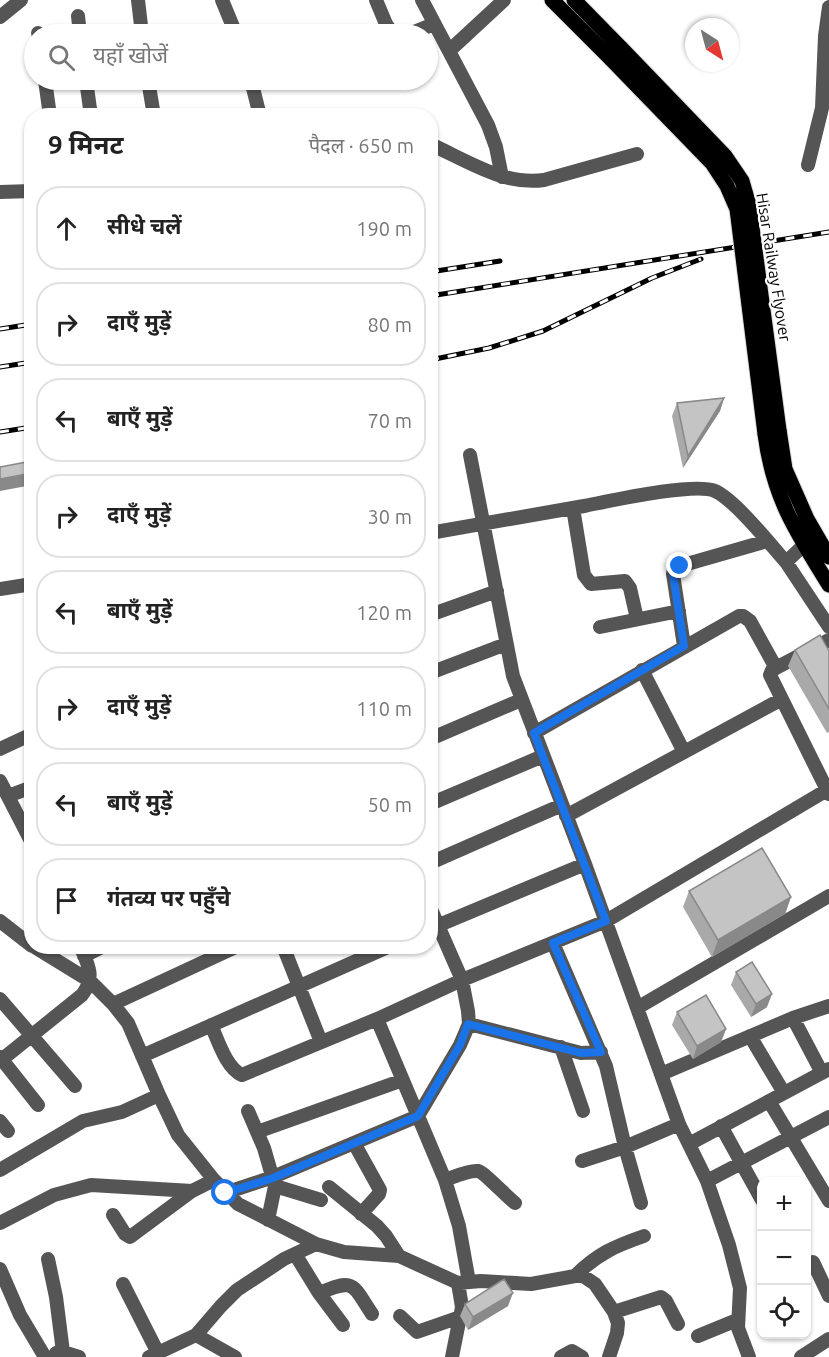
<!DOCTYPE html>
<html lang="hi">
<head>
<meta charset="utf-8">
<style>
  :root { --surface:#fff; --page:#f2f2f2; --text:#222; --muted:#767676; --line:#e0e0e0 }
  body { margin:0; font-family:Ubuntu,"Noto Sans Devanagari",sans-serif; background:var(--page); color:var(--text) }
  .controls { position:absolute; right:18px; bottom:18px; display:grid; overflow:hidden; border-radius:12px; box-shadow:0 2px 4px #0004 }
  .controls button { width:54px; height:54px; display:grid; place-items:center; padding:0; border:0; border-bottom:2px solid var(--line); background:var(--surface); color:var(--text); font:30px sans-serif }
  .compass { position:absolute; left:685px; top:18px; width:54px; height:54px; border-radius:50%; background:var(--surface); box-shadow:0 2px 4px #0004; rotate:144deg }
  .stop { position:absolute; width:18px; height:18px; margin:-14px; border:4px solid #1a73e8; border-radius:50%; background:#fff }
  .stop.end { background:#1a73e8; border-color:#fff; box-shadow:0 2px 6px #0008 }
  .list { margin:0; padding:0; list-style:none }
  h2 { display:flex; justify-content:space-between; align-items:center; height:78px; margin:0; padding:0 24px; font-size:26px }
  h2 small { font-size:20px; font-weight:400; color:var(--muted) }
  .list li { display:grid; grid-template-columns:39px 1fr auto; gap:18px; align-items:center; box-sizing:border-box; height:84px; margin:0 12px 12px; padding:0 12px; border:2px solid var(--line); border-radius:24px }
  .list b { display:block; font-size:22px; white-space:nowrap }
  .list em { font-size:20px; font-style:normal; color:var(--muted) }
  .icon { flex:none; width:33px; height:33px; fill:none; stroke:currentColor; stroke-width:2; stroke-linecap:round; stroke-linejoin:round }
  .map { position:relative; flex:none; width:829px; height:1357px; overflow:hidden }
  .search { position:absolute; background:var(--surface); box-shadow:0 2px 4px #0004; left:24px; top:24px; width:414px; height:66px; display:flex; align-items:center; gap:15px; box-sizing:border-box; padding:0 21px; border-radius:33px; color:var(--muted); font-size:22px }
  .panel { position:absolute; background:var(--surface); box-shadow:0 2px 4px #0004; left:24px; top:108px; width:414px; height:846px; border-radius:24px }
  .map>svg:first-child { display:block }
  .lines { fill:none; stroke-linecap:round; stroke-linejoin:round }
  .major-casing { stroke:#dbdbdb; stroke-width:17 }
  .minor { stroke:#555; stroke-width:14 }
  .major { stroke:#000; stroke-width:15 }
  .rail-casing { stroke:#000; stroke-width:5 }
  .rail { stroke:#fff; stroke-width:3; stroke-dasharray:9; stroke-linecap:butt }
  .major-bridge-casing { stroke:#dbdbdb; stroke-width:17; stroke-linecap:butt }
  .major-bridge { stroke:#000; stroke-width:15 }
  .wall { fill:#a9a9a9 }
  .shaded-wall { fill:#898989 }
  .building { fill:#c4c4c4; stroke:#898989; stroke-width:1.5 }
  .route { stroke:#1a73e8; stroke-width:8 }
  .labels { text-anchor:middle; stroke-width:4.5; stroke-linejoin:round; paint-order:stroke }
  .street-label { font-size:16px; fill:#000; stroke:#fff }
</style>
</head>
<body>
<div class="map">
<svg width="829" height="1357" viewBox="0 0 829 1357">
  <rect width="100%" height="100%" fill="#fff"/>
  <g class="lines">
    <defs>
      <path id="major" d="M 552,0 L 611,59
        M 574,0 L 621,48
        M 779,430 L 785,469 L 807,519 L 829,557
        M 765,434 C 773,497 796,532 829,585"/>
    </defs>
    <use href="#major" class="major-casing"/>
    <path class="minor" d="M 138,0 L 142,34
      M 222,0 L 236,34
      M 376,0 L 386,24 L 393,34
      M 422,0 L 488,125 L 496,147 L 502,177
      M 78,16 L 80,34
      M 0,17 L 21,0
      M 38,33 L 39,34
      M 409,34 L 434,24
      M 449,51 L 504,0
      M 45,80 L 50,116
      M 86,80 L 91,116
      M 148,80 L 154,116
      M 251,80 L 260,116
      M 430,144 C 466,160 504,186 544,180 L 637,154
      M 808,165 L 822,108 L 825,36 L 829,7
      M 0,192 L 32,191
      M 470,455 L 513,676 L 585,864 L 679,1124 L 707,1181 L 729,1245 L 740,1288 L 738,1328 L 749,1357
      M 573,508 L 584,575 L 591,584 L 625,581 L 630,588 L 637,619
      M 430,533 C 482,524 533,515 584,506 C 610,501 694,482 715,491 C 735,500 770,544 786,562
      M 804,545 L 786,562 L 829,627
      M 0,589 L 32,584
      M 430,615 L 497,591
      M 600,627 L 679,611
      M 829,640 L 772,670 L 770,675 L 829,794
      M 684,646 L 673,574 L 674,570 L 680,566 L 767,541
      M 642,670 L 684,752
      M 430,673 L 506,644
      M 534,733 L 739,616 L 743,616 L 750,621 L 776,668
      M 430,739 L 521,700
      M 0,749 L 32,734
      M 0,781 L 32,843
      M 8,796 L 32,787
      M 430,804 L 543,756
      M 566,816 L 782,699
      M 430,863 L 562,805
      M 0,921 L 32,946
      M 432,928 L 585,864
      M 553,943 L 606,1066 L 625,1147 L 641,1203
      M 33,946 L 90,981 L 113,1004 L 128,1023 L 159,1095 L 178,1135 L 214,1180 L 238,1204 L 316,1244 L 344,1252 L 399,1256 L 458,1283 L 481,1281 L 531,1284 L 575,1276 L 583,1276 L 595,1284 L 614,1312 L 618,1323 L 617,1333 L 609,1357
      M 283,946 L 321,1042
      M 84,956 L 104,946
      M 0,999 L 75,1086
      M 113,1004 L 238,946
      M 637,1008 L 829,896
      M 793,1018 L 822,1073
      M 377,1019 L 445,1180 L 459,1226 L 469,1282
      M 469,1024 L 581,1053 L 601,1052
      M 211,1025 C 218,1040 226,1068 242,1075 L 377,1019 L 462,980 L 606,921 L 827,790
      M 750,1036 L 784,1093
      M 561,1047 L 583,1111
      M 142,1056 L 390,946
      M 0,1057 L 38,1105
      M 0,1061 L 82,995 C 96,977 88,964 80,946
      M 661,1074 L 793,1018 L 829,1006
      M 769,1101 L 829,1201
      M 248,1111 L 264,1148 L 275,1186 L 268,1220
      M 0,1121 L 8,1131
      M 721,1126 L 762,1200
      M 257,1132 L 403,1080
      M 354,1143 L 380,1190 L 379,1194 L 361,1214
      M 689,1144 L 829,1069
      M 582,1161 L 625,1147 L 679,1124
      M 0,1170 L 83,1121 L 122,1112 L 159,1095
      M 445,1180 C 454,1177 468,1170 478,1171 C 484,1172 507,1197 515,1203
      M 707,1181 L 829,1117
      M 275,1186 L 321,1200
      M 329,1187 L 377,1226 L 386,1236 L 399,1256
      M 225,1193 L 273,1177 L 418,1116 L 460,1045 L 469,1024 L 468,1011 L 462,980 L 430,907
      M 113,1215 L 125,1234 L 130,1237 L 192,1191
      M 0,1223 L 54,1195 L 91,1185 L 192,1191 L 214,1180
      M 295,1254 L 319,1293 L 343,1325
      M 48,1259 L 56,1297 L 63,1352
      M 813,1262 L 829,1296
      M 0,1269 L 20,1315 L 45,1357
      M 575,1276 C 597,1254 615,1246 644,1236
      M 123,1284 L 158,1353
      M 319,1293 C 355,1278 352,1284 372,1314
      M 614,1312 L 661,1297 L 666,1301 L 678,1324
      M 400,1316 L 417,1332 L 460,1317
      M 196,1335 L 235,1357
      M 698,1336 L 737,1320
      M 56,1353 L 63,1352 L 79,1357
      M 149,1357 L 196,1335 L 221,1306 L 237,1290 L 284,1259 L 316,1244
      M 452,1357 L 462,1307 L 458,1283
      M 561,1357 L 572,1351 L 582,1357
      M 801,1357 L 829,1339"/>
    <use href="#major" class="major"/>
    <defs>
      <path id="rail" d="M 430,272 L 500,261
        M 430,296 L 829,232
        M 0,329 L 32,324
        M 430,360 L 489,348 L 543,331 L 652,278 L 701,259
        M 0,367 L 32,362
        M 0,432 L 32,427"/>
    </defs>
    <use href="#rail" class="rail-casing"/>
    <use href="#rail" class="rail"/>
    <defs>
      <path id="major-bridge" d="M 621,48 L 725,156 L 742,181 L 749,205 L 779,430
        M 611,59 L 712,163 L 727,186 L 737,209 L 765,434"/>
    </defs>
    <use href="#major-bridge" class="major-bridge-casing"/>
    <use href="#major-bridge" class="major-bridge"/>
  </g>
  <path class="wall" d="M 724,398 L 720,411 L 683,468 L 672,416 L 677,403 Z
    M 795,650 L 829,651 L 829,732 L 827,733 L 788,666 Z
    M 689,891 L 791,897 L 785,914 L 712,957 L 683,907 Z
    M 736,972 L 767,1007 L 751,1017 L 731,985 Z
    M 677,1012 L 726,1029 L 721,1042 L 693,1059 L 672,1025 Z
    M 465,1304 L 508,1306 L 468,1330 L 460,1316 Z"/>
  <path class="shaded-wall" d="M 724,398 L 720,411 L 683,468 L 688,456 Z
    M 32,473 L 32,485 L 0,491 L 0,479 Z
    M 791,897 L 785,914 L 712,957 L 718,940 Z
    M 772,994 L 767,1007 L 751,1017 L 756,1004 Z
    M 726,1029 L 721,1042 L 693,1059 L 697,1046 Z
    M 513,1293 L 508,1306 L 468,1330 L 473,1317 Z"/>
  <path class="building" d="M 724,398 L 688,456 L 677,403 Z
    M 32,461 L 32,473 L 0,479 L 0,467 Z
    M 820,635 L 829,651 L 829,709 L 795,650 Z
    M 762,848 L 791,897 L 718,940 L 689,891 Z
    M 752,962 L 772,994 L 756,1004 L 736,972 Z
    M 706,995 L 726,1029 L 697,1046 L 677,1012 Z
    M 504,1279 L 513,1293 L 473,1317 L 465,1304 Z"/>
  <g class="lines">
    <path class="route" d="M 225,1193 L 273,1178 L 418,1116 L 460,1045 L 468,1024 L 581,1053 L 601,1052 L 553,943 L 606,921 L 534,733 L 684,646 L 673,574 L 674,570 L 680,566"/>
  </g>
  <g class="labels">
    <g class="street-label">
      <text transform="translate(774 267) rotate(81)" y="6">Hisar Railway Flyover</text>
    </g>
  </g>
</svg>
<div class="controls">
<button>+</button>
<button>−</button>
<button><svg class="icon" aria-label="locate" viewBox="0 0 24 24"><circle cx="12" cy="12" r="6"/><path d="M12 2v4M12 18v4M2 12h4M18 12h4"/></svg></button>
</div>
<svg class="compass" viewBox="-18 -18 36 36"><path d="M0-13l5 13h-10z" fill="#e53935"/><path d="M0 13l5-13h-10z" fill="#767676"/></svg>
<div class="stop" style="left:225px;top:1193px"></div>
<div class="stop end" style="left:680px;top:566px"></div>
<div class="search"><svg class="icon" aria-label="search" viewBox="0 0 24 24"><circle cx="10" cy="10" r="6"/><path d="M15 15l6 6"/></svg>यहाँ खोजें</div>
<section class="panel">
<h2>9 मिनट<small>पैदल · 650 m</small></h2>
<ul class="list">
<li><svg class="icon" aria-label="ahead" viewBox="0 0 24 24"><path d="M12 20V5M6 11l6-6 6 6"/></svg><div><b>सीधे चलें</b></div><em>190 m</em></li>
<li><svg class="icon" aria-label="right" viewBox="0 0 24 24"><path d="M7 20v-9h11M14 6l5 5-5 5"/></svg><div><b>दाएँ मुड़ें</b></div><em>80 m</em></li>
<li><svg class="icon" aria-label="left" viewBox="0 0 24 24"><path d="M17 20v-9H6M10 6l-5 5 5 5"/></svg><div><b>बाएँ मुड़ें</b></div><em>70 m</em></li>
<li><svg class="icon" aria-label="right" viewBox="0 0 24 24"><path d="M7 20v-9h11M14 6l5 5-5 5"/></svg><div><b>दाएँ मुड़ें</b></div><em>30 m</em></li>
<li><svg class="icon" aria-label="left" viewBox="0 0 24 24"><path d="M17 20v-9H6M10 6l-5 5 5 5"/></svg><div><b>बाएँ मुड़ें</b></div><em>120 m</em></li>
<li><svg class="icon" aria-label="right" viewBox="0 0 24 24"><path d="M7 20v-9h11M14 6l5 5-5 5"/></svg><div><b>दाएँ मुड़ें</b></div><em>110 m</em></li>
<li><svg class="icon" aria-label="left" viewBox="0 0 24 24"><path d="M17 20v-9H6M10 6l-5 5 5 5"/></svg><div><b>बाएँ मुड़ें</b></div><em>50 m</em></li>
<li><svg class="icon" aria-label="arrive" viewBox="0 0 24 24"><path d="M6 21V4h12l-3 4 3 4H6"/></svg><div><b>गंतव्य पर पहुँचे</b></div></li>
</ul>
</section>
</div>
</body>
</html>
